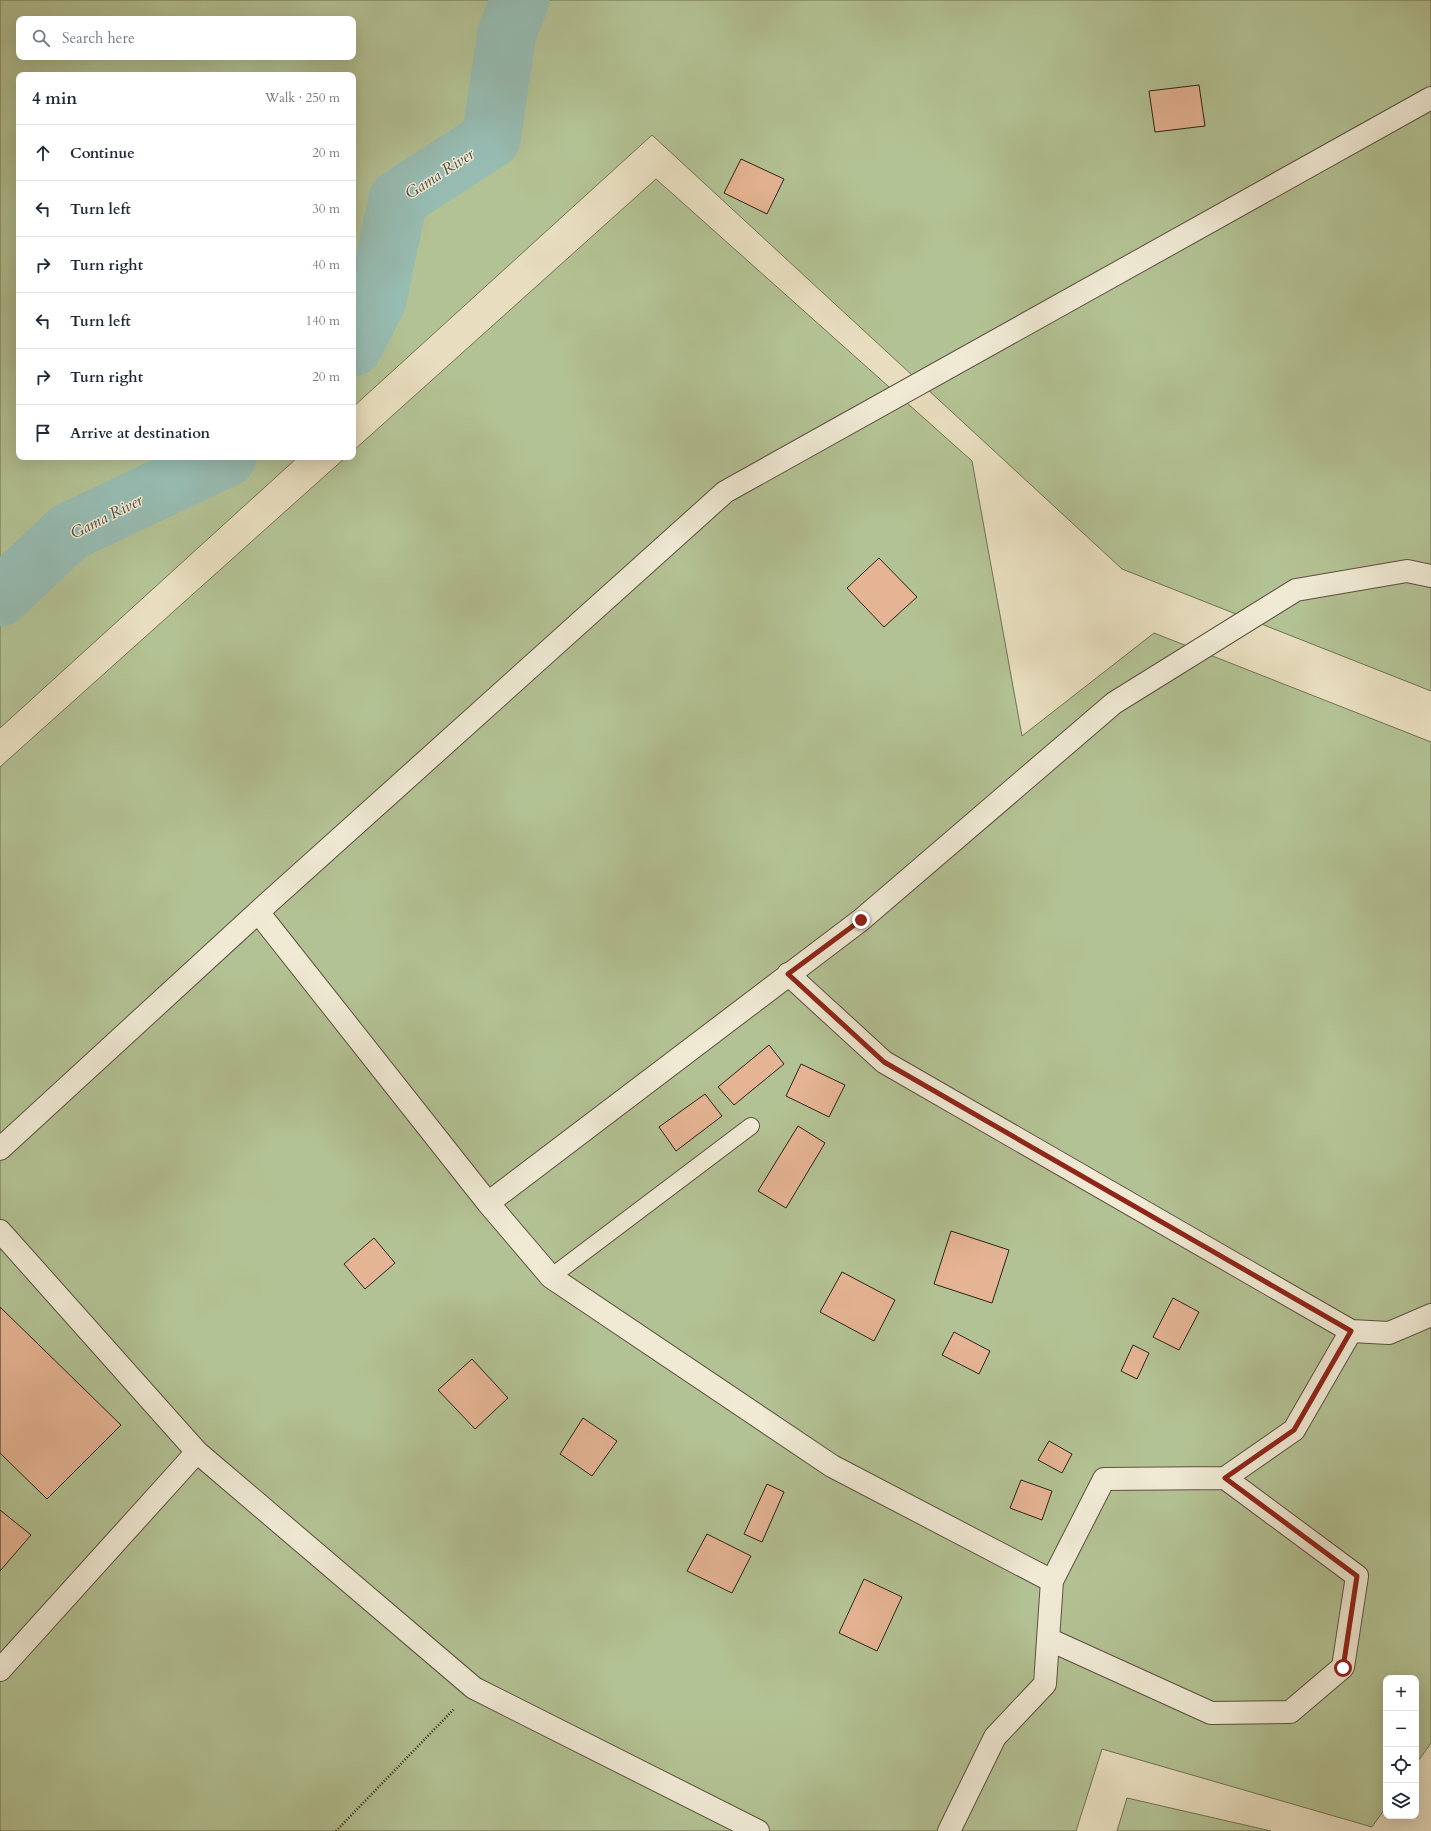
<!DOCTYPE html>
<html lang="en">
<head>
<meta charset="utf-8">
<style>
  :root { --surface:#fff; --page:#f6f6f7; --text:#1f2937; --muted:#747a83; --line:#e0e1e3 }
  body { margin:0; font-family:Cardo,serif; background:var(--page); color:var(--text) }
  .controls { position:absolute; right:12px; bottom:12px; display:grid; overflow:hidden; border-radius:8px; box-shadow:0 4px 16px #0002 }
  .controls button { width:36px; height:36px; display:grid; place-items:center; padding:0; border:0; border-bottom:1px solid var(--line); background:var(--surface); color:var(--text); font:20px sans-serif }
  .stop { position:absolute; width:12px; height:12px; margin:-9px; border:3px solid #8f2418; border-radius:50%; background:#fff }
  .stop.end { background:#8f2418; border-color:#fff; box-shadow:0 1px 4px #0008 }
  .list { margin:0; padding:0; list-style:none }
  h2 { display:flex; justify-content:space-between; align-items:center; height:52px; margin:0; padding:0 16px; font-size:17px }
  h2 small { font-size:13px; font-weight:400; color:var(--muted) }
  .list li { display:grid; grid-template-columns:26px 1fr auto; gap:12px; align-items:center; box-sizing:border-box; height:56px; padding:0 16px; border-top:1px solid var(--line) }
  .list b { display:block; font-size:15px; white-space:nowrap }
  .list em { font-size:13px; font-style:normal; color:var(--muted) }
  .icon { flex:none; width:22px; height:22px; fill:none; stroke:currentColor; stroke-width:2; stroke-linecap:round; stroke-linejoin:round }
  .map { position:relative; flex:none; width:1431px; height:1831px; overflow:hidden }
  .search { position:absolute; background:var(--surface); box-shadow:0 4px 16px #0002; left:16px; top:16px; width:340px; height:44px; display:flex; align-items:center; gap:10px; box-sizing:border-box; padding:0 14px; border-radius:8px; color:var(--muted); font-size:15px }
  .panel { position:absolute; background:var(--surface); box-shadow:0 4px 16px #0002; left:16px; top:72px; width:340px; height:388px; border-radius:8px }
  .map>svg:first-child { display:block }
  .green { fill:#b3c294; stroke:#707255; fill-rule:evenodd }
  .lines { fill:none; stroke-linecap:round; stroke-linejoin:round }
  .river { stroke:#97bcb2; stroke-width:59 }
  .building { fill:#e5b494; stroke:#2c2216 }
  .lane-casing { stroke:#5b5140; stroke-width:18 }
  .street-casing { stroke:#5b5140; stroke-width:24 }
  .path { stroke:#2c2216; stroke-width:2.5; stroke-dasharray:1 2; stroke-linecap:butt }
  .lane { stroke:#f0ead5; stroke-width:16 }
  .street { stroke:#f0ead5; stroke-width:22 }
  .route { stroke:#8f2418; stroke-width:5 }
  .labels { text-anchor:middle; stroke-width:3; stroke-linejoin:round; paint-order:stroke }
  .water-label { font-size:16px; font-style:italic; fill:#4c5045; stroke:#f0ead5 }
</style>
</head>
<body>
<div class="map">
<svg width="1431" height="1831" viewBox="0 0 1431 1831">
  <rect width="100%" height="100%" fill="#e8debf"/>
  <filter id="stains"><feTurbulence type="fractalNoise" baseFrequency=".005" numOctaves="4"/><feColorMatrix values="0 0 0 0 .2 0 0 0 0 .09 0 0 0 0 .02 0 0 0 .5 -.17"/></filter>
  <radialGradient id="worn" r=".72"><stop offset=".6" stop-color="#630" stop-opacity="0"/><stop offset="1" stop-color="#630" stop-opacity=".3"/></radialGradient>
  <path class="green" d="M 0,0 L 1431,0 L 1431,691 L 1122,569 L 652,135 L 353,407 L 353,75 L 19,75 L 19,457 L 298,457 L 0,728 ZM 19,19 L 353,19 L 353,57 L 19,57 Z
    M 656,179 L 972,461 L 1022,736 L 1154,633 L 1431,742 L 1431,1743 L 1416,1764 L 1416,1678 L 1386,1678 L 1386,1807 L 1372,1827 L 1102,1749 L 1076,1831 L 0,1831 L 0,767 L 346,457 L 353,457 L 353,451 Z
    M 1127,1798 L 1271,1831 L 1117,1831 Z"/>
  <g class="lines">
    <path class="river" d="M 353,347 L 377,300 L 398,199 L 491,139 L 507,33 L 520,0
      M 0,597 L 69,532 L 227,457"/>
  </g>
  <path class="building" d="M 1199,85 L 1205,126 L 1155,132 L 1149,91 Z
    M 741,159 L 784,179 L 767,214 L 724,193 Z
    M 879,558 L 917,597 L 884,627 L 847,588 Z
    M 769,1045 L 784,1064 L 734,1105 L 718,1087 Z
    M 801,1064 L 845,1085 L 829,1117 L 786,1096 Z
    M 705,1094 L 722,1116 L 676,1151 L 659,1127 Z
    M 798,1126 L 825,1143 L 786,1208 L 758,1191 Z
    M 951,1231 L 1009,1250 L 992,1303 L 934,1284 Z
    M 374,1238 L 395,1263 L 365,1289 L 344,1264 Z
    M 842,1272 L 895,1300 L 874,1341 L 820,1312 Z
    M 1173,1298 L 1199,1312 L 1179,1350 L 1153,1337 Z
    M 0,1307 L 121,1425 L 47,1499 L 0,1453 Z
    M 954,1332 L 990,1351 L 979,1374 L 942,1355 Z
    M 1133,1345 L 1149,1353 L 1137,1379 L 1121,1371 Z
    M 472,1359 L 508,1398 L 475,1429 L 438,1390 Z
    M 583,1418 L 617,1441 L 592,1476 L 560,1454 Z
    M 1049,1441 L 1072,1454 L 1062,1473 L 1038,1460 Z
    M 1021,1480 L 1052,1491 L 1042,1520 L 1010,1508 Z
    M 767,1484 L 784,1492 L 762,1542 L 744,1534 Z
    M 0,1510 L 31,1535 L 0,1571 Z
    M 707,1534 L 751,1556 L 732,1593 L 687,1571 Z
    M 864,1579 L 902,1597 L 877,1651 L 839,1633 Z"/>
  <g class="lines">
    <defs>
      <path id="lane" d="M 551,1277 L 751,1126"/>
      <path id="street" d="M 258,912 L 488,1203 L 551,1277 L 832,1466 L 1052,1581
        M 788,974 L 884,1062 L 1351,1331 L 1389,1333 L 1431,1315
        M 0,1149 L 258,912 L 725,492 L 1431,98
        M 488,1203 L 861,920 L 1114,703 L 1296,590 L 1407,571 L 1431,576
        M 0,1231 L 197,1452 L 474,1688 L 758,1831
        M 1048,1639 L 1211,1713 L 1290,1712 L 1343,1667 L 1357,1576 L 1225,1478
        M 0,1670 L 197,1452
        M 949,1831 L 995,1737 L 1045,1684 L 1052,1581 L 1104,1479 L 1225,1478 L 1294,1430 L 1351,1331"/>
    </defs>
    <use href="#lane" class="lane-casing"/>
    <use href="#street" class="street-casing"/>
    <path class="path" d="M 336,1831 L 454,1709"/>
    <use href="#lane" class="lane"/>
    <use href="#street" class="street"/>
  </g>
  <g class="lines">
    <path class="route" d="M 861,920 L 788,974 L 884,1062 L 1351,1331 L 1294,1430 L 1225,1478 L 1357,1576 L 1343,1668"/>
  </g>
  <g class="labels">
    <g class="water-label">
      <text transform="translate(439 173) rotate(-33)" y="6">Gama River</text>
      <text transform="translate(106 516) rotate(-27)" y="6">Gama River</text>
    </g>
  </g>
  <rect width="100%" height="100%" filter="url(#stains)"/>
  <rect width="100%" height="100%" fill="url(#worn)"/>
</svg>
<div class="controls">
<button>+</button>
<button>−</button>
<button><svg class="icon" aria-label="locate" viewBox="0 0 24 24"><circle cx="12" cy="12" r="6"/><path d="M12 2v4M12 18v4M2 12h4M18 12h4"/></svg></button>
<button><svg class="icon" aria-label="layers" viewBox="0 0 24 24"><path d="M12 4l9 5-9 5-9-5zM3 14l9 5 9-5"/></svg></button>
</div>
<div class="stop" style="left:1343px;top:1668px"></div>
<div class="stop end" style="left:861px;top:920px"></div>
<div class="search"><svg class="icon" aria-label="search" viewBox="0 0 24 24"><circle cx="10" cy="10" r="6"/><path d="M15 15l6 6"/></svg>Search here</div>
<section class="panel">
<h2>4 min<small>Walk · 250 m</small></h2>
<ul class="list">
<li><svg class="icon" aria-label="ahead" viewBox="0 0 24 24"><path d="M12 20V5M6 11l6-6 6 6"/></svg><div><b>Continue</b></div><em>20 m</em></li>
<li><svg class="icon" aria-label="left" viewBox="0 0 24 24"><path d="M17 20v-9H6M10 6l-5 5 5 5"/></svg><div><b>Turn left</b></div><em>30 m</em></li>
<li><svg class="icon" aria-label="right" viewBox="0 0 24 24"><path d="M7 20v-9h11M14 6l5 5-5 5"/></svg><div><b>Turn right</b></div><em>40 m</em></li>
<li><svg class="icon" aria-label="left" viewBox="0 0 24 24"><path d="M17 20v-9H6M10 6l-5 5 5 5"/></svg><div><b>Turn left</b></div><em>140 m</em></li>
<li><svg class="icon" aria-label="right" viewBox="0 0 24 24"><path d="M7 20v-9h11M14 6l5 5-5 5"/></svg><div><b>Turn right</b></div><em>20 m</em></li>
<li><svg class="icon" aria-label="arrive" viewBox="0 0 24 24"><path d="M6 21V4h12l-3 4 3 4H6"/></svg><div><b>Arrive at destination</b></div></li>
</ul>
</section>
</div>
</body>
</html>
